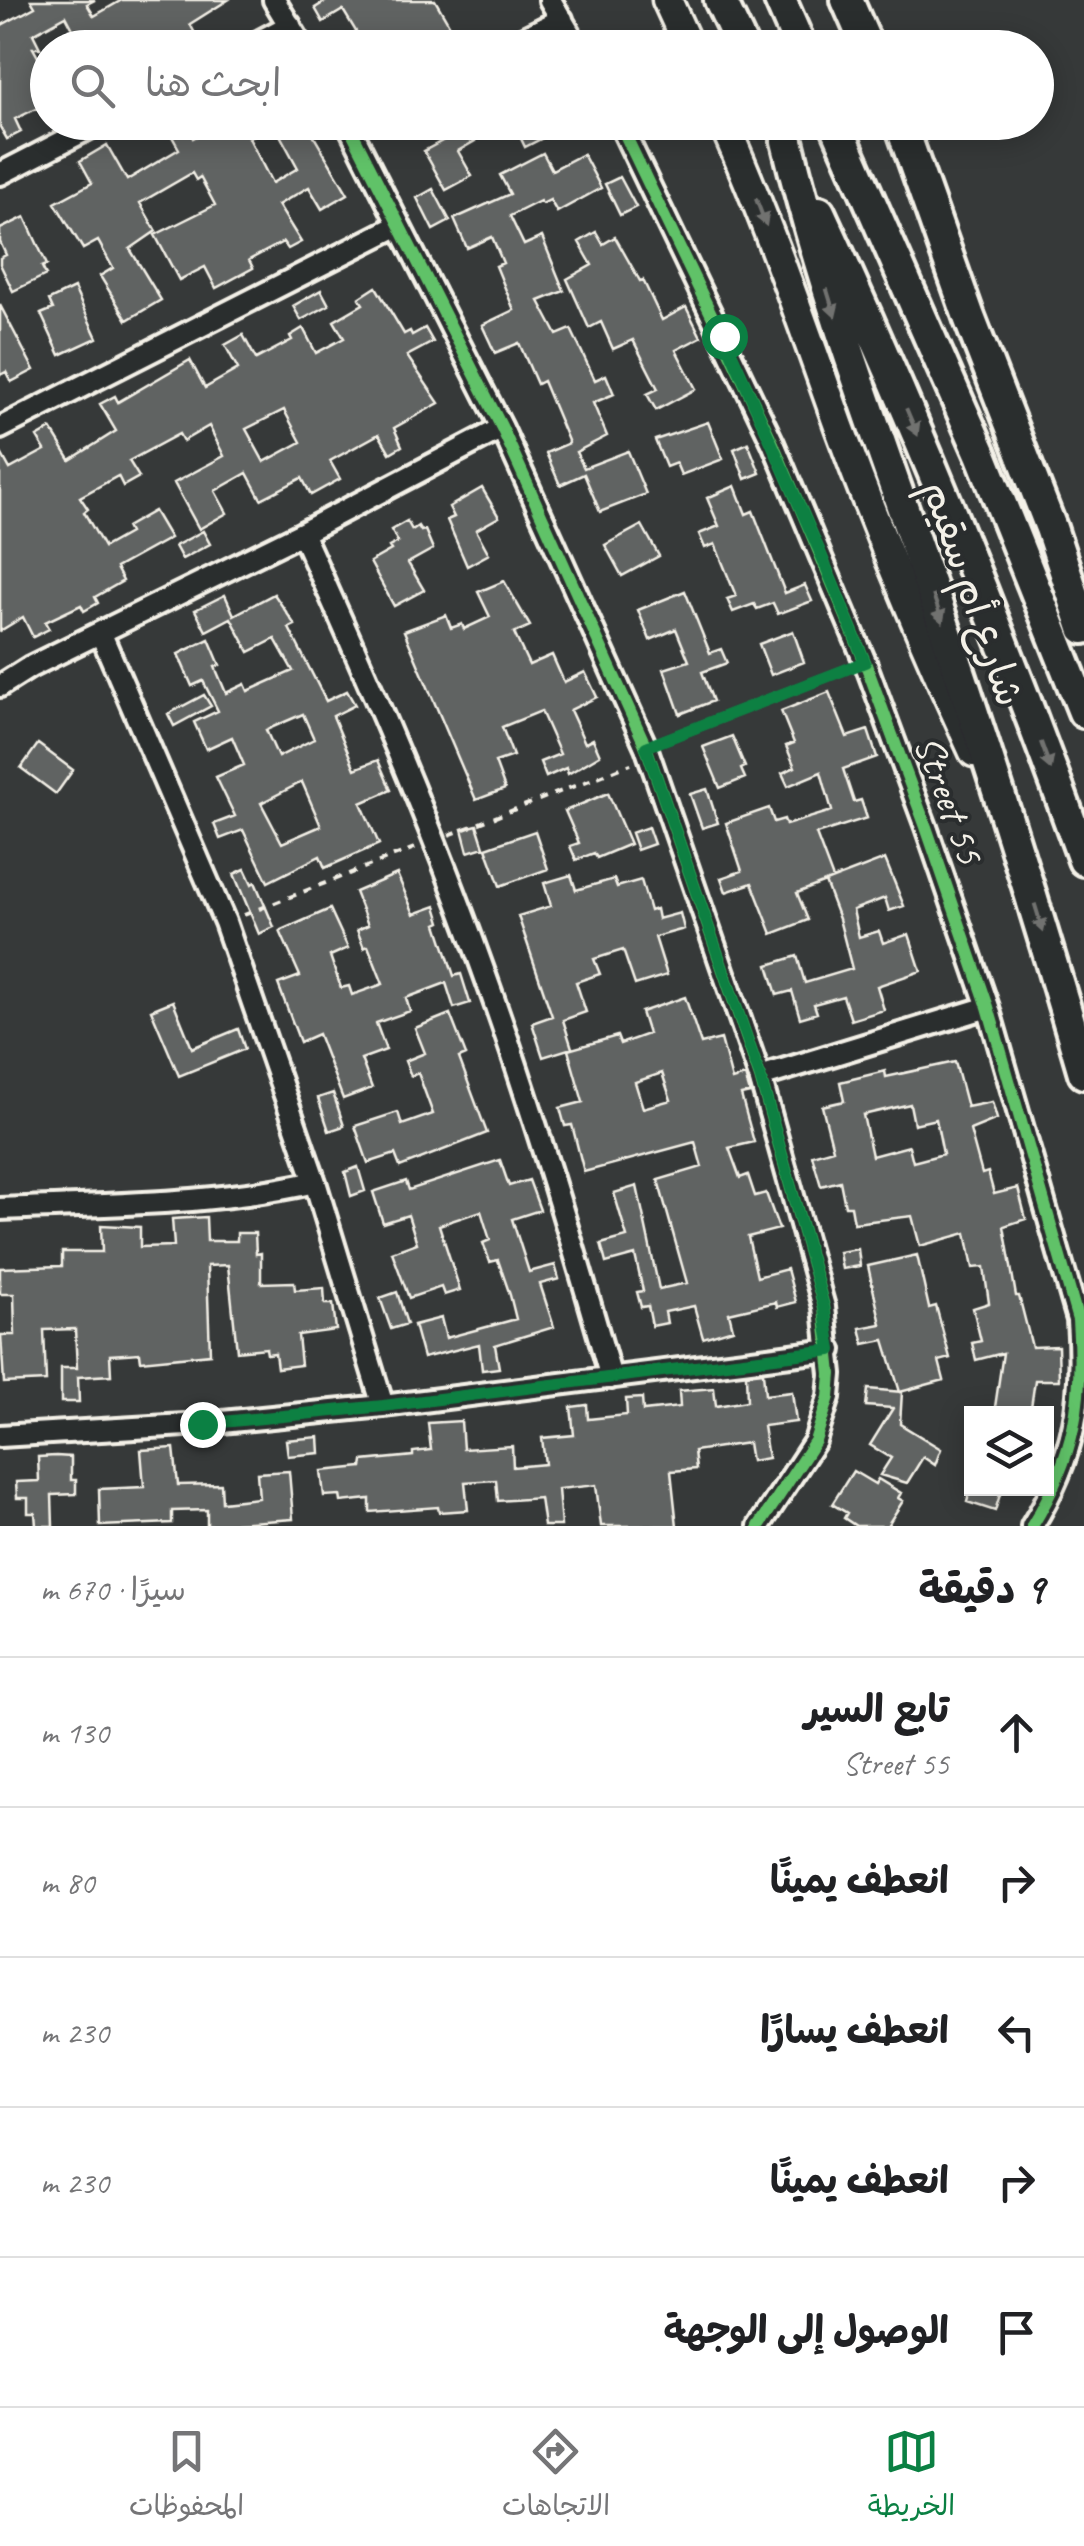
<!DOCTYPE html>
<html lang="ar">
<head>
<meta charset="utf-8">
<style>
  :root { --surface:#fff; --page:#f6f6f6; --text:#202124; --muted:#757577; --line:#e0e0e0; --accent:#0b8043 }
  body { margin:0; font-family:Caveat,"Playpen Sans Arabic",sans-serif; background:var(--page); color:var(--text); direction:rtl }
  .controls { position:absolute; right:30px; bottom:30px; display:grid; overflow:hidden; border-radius:0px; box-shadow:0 5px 25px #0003 }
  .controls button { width:90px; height:90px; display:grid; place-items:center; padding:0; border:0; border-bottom:2px solid var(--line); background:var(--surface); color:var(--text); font:50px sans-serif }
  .stop { position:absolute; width:30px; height:30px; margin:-22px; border:8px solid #0b8043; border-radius:50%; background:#fff }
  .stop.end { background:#0b8043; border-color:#fff; box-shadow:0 2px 10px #0008 }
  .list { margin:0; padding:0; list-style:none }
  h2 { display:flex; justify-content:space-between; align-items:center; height:130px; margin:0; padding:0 40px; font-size:42px }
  h2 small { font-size:32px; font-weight:400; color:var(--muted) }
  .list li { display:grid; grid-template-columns:65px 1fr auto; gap:30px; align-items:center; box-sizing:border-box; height:150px; padding:0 40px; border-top:2px solid var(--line) }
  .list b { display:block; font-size:38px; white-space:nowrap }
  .list p { margin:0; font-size:32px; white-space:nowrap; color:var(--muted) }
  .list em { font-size:32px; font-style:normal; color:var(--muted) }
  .icon { flex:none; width:55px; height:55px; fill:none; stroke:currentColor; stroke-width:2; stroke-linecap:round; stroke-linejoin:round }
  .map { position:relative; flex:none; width:1084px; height:1526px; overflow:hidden; direction:ltr }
  .search { position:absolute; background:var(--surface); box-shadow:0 5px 25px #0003; left:30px; right:30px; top:30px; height:110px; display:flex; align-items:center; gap:25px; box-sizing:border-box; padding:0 35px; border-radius:55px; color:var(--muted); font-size:38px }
  .sheet { height:880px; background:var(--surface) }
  nav { display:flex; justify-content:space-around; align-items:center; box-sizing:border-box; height:140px; border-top:2px solid var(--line); background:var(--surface); font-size:28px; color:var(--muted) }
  nav a { display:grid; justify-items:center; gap:5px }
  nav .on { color:var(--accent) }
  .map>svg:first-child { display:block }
  .building { fill:#616362; stroke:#f4f1e8; stroke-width:2.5; fill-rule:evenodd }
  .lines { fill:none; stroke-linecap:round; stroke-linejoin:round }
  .street-casing { stroke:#f4f1e8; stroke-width:28 }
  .secondary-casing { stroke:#f4f1e8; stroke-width:35 }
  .primary-casing { stroke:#f4f1e8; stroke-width:38 }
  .path { stroke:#f4f1e8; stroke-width:4; stroke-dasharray:8 8; stroke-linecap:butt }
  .street { stroke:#2a2d2e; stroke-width:20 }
  .secondary { stroke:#2a2d2e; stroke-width:28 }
  .primary { stroke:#2a2d2e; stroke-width:30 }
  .cycleway-casing { stroke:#2a2d2e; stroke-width:19 }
  .cycleway { stroke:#61c268; stroke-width:12 }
  .oneway { fill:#71726f }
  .route { stroke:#0b8043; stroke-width:12 }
  .labels { text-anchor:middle; stroke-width:8; stroke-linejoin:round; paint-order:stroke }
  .street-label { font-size:40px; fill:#f4f1e8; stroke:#2a2d2e }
</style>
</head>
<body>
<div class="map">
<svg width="1084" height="1526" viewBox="0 0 1084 1526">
  <rect width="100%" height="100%" fill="#363939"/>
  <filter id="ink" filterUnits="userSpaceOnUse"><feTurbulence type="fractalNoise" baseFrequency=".01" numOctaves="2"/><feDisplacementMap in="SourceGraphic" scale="20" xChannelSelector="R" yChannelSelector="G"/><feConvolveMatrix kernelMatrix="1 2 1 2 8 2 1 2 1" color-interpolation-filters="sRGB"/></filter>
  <g filter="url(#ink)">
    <path class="building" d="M 31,0 L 95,0 L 87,4 L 94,16 L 122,0 L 228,0 L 190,24 L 199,41 L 188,48 L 183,48 L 179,40 L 165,48 L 158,48 L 153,38 L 134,48 L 125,33 L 99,48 L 83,48 L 66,16 L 33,34 L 40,48 L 33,48 L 48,75 L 38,80 L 48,103 L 15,119 L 21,132 L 7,139 L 0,127 L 0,26 L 35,7 Z
      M 328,0 L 435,0 L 457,38 L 444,45 L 441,41 L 430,48 L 366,48 L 343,10 L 323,22 L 315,8 Z
      M 223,122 L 333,122 L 313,135 L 348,194 L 322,209 L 309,187 L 278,205 L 301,242 L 288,249 L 283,242 L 249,260 L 253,268 L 216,288 L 205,267 L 179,280 L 155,235 L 215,205 L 200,177 L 196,180 L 192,173 L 140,203 L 156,231 L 130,249 L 161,300 L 127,320 L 100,276 L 113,268 L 98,241 L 83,249 L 55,203 L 92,183 L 80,161 L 107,145 L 127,180 L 179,149 L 169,131 L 185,123 L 193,138 ZM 274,124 L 298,168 L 272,183 L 249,138 Z
      M 513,122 L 574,122 L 525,147 Z
      M 468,127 L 475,141 L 458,151 L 472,176 L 446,190 L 424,151 Z
      M 543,153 L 552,170 L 583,154 L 601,188 L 557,212 L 550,200 L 542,204 L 540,201 L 510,216 L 524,245 L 542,237 L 564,291 L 539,301 L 557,335 L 571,329 L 595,380 L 606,375 L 614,394 L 593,403 L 607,436 L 576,452 L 584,468 L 628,451 L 646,494 L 600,512 L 584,474 L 560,485 L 546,453 L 569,443 L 543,381 L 537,384 L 519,343 L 495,353 L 482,325 L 514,310 L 496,266 L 503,263 L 492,237 L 467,248 L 454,219 L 510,194 L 500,175 Z
      M 620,177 L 636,207 L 620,215 L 605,184 Z
      M 433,189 L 450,221 L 433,230 L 417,198 Z
      M 25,217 L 47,265 L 42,267 L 46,275 L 13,291 L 0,264 L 0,258 L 6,255 L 0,242 L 0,229 Z
      M 596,232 L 603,244 L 615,237 L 640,281 L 643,280 L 662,320 L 686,307 L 701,337 L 676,350 L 696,389 L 656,410 L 647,394 L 658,389 L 633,340 L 613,349 L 601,322 L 589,328 L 567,279 L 592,265 L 579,242 Z
      M 376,287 L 404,334 L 410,331 L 412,335 L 425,328 L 433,342 L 407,356 L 439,403 L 394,428 L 402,446 L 390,453 L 379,434 L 330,461 L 340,479 L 311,495 L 302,478 L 261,499 L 247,473 L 215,491 L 227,513 L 199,529 L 174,483 L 224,456 L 209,426 L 183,441 L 179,434 L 129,461 L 139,477 L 123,486 L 118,476 L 80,497 L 88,509 L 84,512 L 104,547 L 129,533 L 126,527 L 154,511 L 170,538 L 116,568 L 123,581 L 95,597 L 98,603 L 84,611 L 81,605 L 45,622 L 49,629 L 33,637 L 23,617 L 0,631 L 0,451 L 10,469 L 45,450 L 37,437 L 51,429 L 70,460 L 116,431 L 100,404 L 115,396 L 118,402 L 190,360 L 205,388 L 238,369 L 225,345 L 243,335 L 256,359 L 292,340 L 290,336 L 303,328 L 316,353 L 344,338 L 334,321 L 363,304 L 359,298 ZM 284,410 L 301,442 L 264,462 L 246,429 Z
      M 74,288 L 97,338 L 60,355 L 41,314 L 53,309 L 49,300 Z
      M 321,290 L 329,305 L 301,320 L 293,306 Z
      M 0,305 L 34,370 L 11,382 L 6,372 L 0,375 Z
      M 708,422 L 723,459 L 681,475 L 676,463 L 666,467 L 655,440 Z
      M 748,443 L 760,473 L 745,479 L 734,449 Z
      M 735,486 L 746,514 L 753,511 L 785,593 L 805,585 L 812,601 L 778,614 L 773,603 L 757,609 L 754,604 L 733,612 L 727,599 L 736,596 L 715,544 L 705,548 L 699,534 L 719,526 L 707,498 Z
      M 482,488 L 499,517 L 476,530 L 489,554 L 467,566 L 447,520 L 454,517 L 449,507 Z
      M 407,521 L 412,530 L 418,526 L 421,531 L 425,530 L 433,549 L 408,563 L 424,590 L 394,606 L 370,562 L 391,550 L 389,547 L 398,542 L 391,530 Z
      M 642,525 L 659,556 L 622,576 L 605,545 Z
      M 203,531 L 210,544 L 182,559 L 175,546 Z
      M 504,581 L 530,626 L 514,633 L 529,665 L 552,655 L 564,682 L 585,672 L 597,697 L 570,710 L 585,743 L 593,739 L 600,755 L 568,774 L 566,768 L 546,777 L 540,762 L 560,754 L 541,711 L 502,727 L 513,756 L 495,762 L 505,789 L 476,800 L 404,631 L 446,615 L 451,628 L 462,624 L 464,629 L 490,617 L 478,592 Z
      M 685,591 L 710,653 L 721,649 L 727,663 L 702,672 L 713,701 L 680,714 L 664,669 L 689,661 L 676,629 L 650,640 L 638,610 Z
      M 274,594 L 295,625 L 289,628 L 326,701 L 347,691 L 355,705 L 333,716 L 355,769 L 378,760 L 391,790 L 361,803 L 379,844 L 325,868 L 320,856 L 268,882 L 243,830 L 220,839 L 214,824 L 235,816 L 216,777 L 244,765 L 232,737 L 206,749 L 194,722 L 218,711 L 203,681 L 192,686 L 178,654 L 209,639 L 220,665 L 215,667 L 226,693 L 245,684 L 248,691 L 293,671 L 275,639 L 249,652 L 231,618 L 206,631 L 195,610 L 225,595 L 234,615 ZM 303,714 L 314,739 L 278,757 L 266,730 ZM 302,782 L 321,826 L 282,843 L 261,803 Z
      M 793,631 L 804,662 L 771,675 L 759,644 Z
      M 829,692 L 847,737 L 868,730 L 877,757 L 843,769 L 854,802 L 861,800 L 867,818 L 816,834 L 833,879 L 797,893 L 808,920 L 772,934 L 752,883 L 726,892 L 721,878 L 742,871 L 726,823 L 769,808 L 774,822 L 784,819 L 786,825 L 832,811 L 821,772 L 788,786 L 782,773 L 795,767 L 786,746 L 794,743 L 781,711 Z
      M 204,695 L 211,706 L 174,726 L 168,714 Z
      M 732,736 L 745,767 L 741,769 L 745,778 L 720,788 L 703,747 Z
      M 38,744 L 73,770 L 56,794 L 21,768 Z
      M 707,789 L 718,823 L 702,828 L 690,794 Z
      M 608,793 L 630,844 L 597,858 L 594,853 L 576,860 L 570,846 L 579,843 L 565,811 Z
      M 477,825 L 484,847 L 468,852 L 462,829 Z
      M 648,827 L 654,844 L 637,850 L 631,833 Z
      M 535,831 L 548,869 L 500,886 L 486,848 Z
      M 885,859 L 904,906 L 889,911 L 885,898 L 853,910 L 859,937 L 879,931 L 883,943 L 909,934 L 921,971 L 877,986 L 884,1010 L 851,1020 L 843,996 L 814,1004 L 817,1013 L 800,1018 L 792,991 L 777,995 L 768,965 L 797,956 L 805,983 L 852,969 L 839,919 L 825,882 Z
      M 245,869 L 252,884 L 255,882 L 274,927 L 259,934 L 234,874 Z
      M 397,874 L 414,914 L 436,906 L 441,922 L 437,924 L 454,976 L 461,974 L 470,1003 L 454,1008 L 446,983 L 406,998 L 410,1011 L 376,1023 L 386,1050 L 361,1059 L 372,1088 L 343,1099 L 318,1034 L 300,1042 L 278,984 L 300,976 L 280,931 L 330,909 L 348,948 L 330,956 L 341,988 L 349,986 L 352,995 L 383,984 L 368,946 L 364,948 L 357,930 L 368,925 L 355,892 Z
      M 571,875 L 576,890 L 614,879 L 617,887 L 641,880 L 650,911 L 656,909 L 658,919 L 680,913 L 684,929 L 655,937 L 667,975 L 635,985 L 623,950 L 594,959 L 600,974 L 576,982 L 586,1012 L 563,1020 L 572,1048 L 543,1057 L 532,1023 L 552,1016 L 518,916 L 551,906 L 544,883 Z
      M 685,997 L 701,1044 L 721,1039 L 732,1080 L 745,1076 L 750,1093 L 741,1095 L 754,1142 L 729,1148 L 740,1178 L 748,1175 L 755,1196 L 766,1193 L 779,1229 L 748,1237 L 757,1277 L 787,1269 L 796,1302 L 777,1307 L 776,1302 L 729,1313 L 733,1329 L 703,1338 L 694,1306 L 665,1312 L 667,1323 L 652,1326 L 648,1306 L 641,1307 L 637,1292 L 643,1291 L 635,1255 L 606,1263 L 601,1244 L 627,1237 L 614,1193 L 637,1186 L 659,1289 L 687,1283 L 658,1180 L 702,1167 L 695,1142 L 584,1172 L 572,1125 L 565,1126 L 560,1108 L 583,1102 L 568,1050 L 617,1036 L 620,1044 L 648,1034 L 641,1012 ZM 662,1073 L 671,1100 L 643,1108 L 635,1082 Z
      M 173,1001 L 192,1048 L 238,1029 L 245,1049 L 179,1076 L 151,1010 Z
      M 450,1014 L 466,1055 L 459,1058 L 487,1133 L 400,1167 L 395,1154 L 368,1163 L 355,1126 L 398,1112 L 402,1125 L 433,1114 L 418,1073 L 411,1076 L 405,1061 L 425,1053 L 415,1028 Z
      M 955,1062 L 967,1107 L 992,1102 L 997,1119 L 970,1130 L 982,1174 L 988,1172 L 994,1194 L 1018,1188 L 1026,1219 L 1004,1226 L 1016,1296 L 1019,1296 L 1032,1347 L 1058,1346 L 1059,1380 L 1035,1380 L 1030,1414 L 994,1414 L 1003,1353 L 976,1360 L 972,1343 L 981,1341 L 973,1308 L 989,1303 L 984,1267 L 973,1268 L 966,1233 L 920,1246 L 912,1216 L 854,1223 L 851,1206 L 845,1206 L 840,1181 L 821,1186 L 812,1155 L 833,1149 L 822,1106 L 844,1101 L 840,1082 L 885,1071 L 886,1077 ZM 910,1104 L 914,1124 L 936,1119 L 943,1154 L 913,1162 L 909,1146 L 872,1156 L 863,1115 Z
      M 333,1093 L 344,1126 L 329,1131 L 318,1098 Z
      M 500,1160 L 509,1186 L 529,1180 L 540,1210 L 512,1219 L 529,1272 L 555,1265 L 559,1279 L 540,1284 L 554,1327 L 495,1345 L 499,1368 L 482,1370 L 479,1344 L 423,1358 L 414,1325 L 441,1318 L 446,1338 L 516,1319 L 510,1295 L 498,1260 L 490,1262 L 483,1243 L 490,1240 L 481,1211 L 439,1225 L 460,1290 L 444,1295 L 441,1287 L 409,1298 L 392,1252 L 417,1243 L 408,1215 L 383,1223 L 373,1192 L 406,1181 L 409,1190 Z
      M 358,1167 L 365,1191 L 351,1196 L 345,1172 Z
      M 206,1217 L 207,1241 L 237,1241 L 237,1233 L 255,1233 L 256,1254 L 261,1253 L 261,1283 L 294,1282 L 295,1290 L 324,1288 L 325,1304 L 333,1304 L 336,1330 L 298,1335 L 301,1365 L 277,1368 L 275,1353 L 267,1354 L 266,1348 L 237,1351 L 228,1265 L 207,1266 L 210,1354 L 141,1361 L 140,1353 L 110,1355 L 111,1375 L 78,1377 L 79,1402 L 61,1402 L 61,1368 L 77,1368 L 75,1329 L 44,1330 L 46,1381 L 4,1383 L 1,1335 L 15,1335 L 14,1294 L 0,1294 L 0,1268 L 62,1266 L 62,1252 L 102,1252 L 101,1225 L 140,1227 L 140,1247 L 174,1246 L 172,1219 Z
      M 858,1249 L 860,1266 L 842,1269 L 839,1252 Z
      M 917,1255 L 929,1308 L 936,1306 L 950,1358 L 939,1361 L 944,1380 L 900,1392 L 884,1340 L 864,1344 L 860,1328 L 881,1324 L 868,1266 Z
      M 397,1292 L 407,1324 L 391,1329 L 380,1298 Z
      M 763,1372 L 765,1395 L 792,1392 L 796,1422 L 763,1426 L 768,1458 L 751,1461 L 748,1443 L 694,1451 L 696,1469 L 671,1471 L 677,1526 L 601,1526 L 596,1485 L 558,1489 L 561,1526 L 544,1526 L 540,1498 L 498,1501 L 496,1480 L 465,1482 L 468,1510 L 439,1512 L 438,1507 L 370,1512 L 370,1499 L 341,1502 L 340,1495 L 324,1496 L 321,1471 L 362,1467 L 363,1461 L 413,1456 L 413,1452 L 431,1450 L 428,1423 L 461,1421 L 463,1449 L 512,1446 L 513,1467 L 545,1464 L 542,1438 L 574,1435 L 571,1407 L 587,1405 L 588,1419 L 627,1415 L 626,1399 L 642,1398 L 643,1411 L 680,1407 L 679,1391 L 714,1388 L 716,1406 L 747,1401 L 746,1374 Z
      M 868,1389 L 902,1392 L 900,1424 L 941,1449 L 935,1465 L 923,1457 L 907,1483 L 880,1475 L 891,1458 L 870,1445 L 893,1408 L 866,1406 Z
      M 319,1437 L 320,1453 L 288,1456 L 286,1440 Z
      M 174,1448 L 178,1485 L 221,1484 L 222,1502 L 259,1498 L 257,1473 L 289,1471 L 293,1519 L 236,1523 L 236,1526 L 207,1526 L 207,1510 L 172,1511 L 172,1523 L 100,1526 L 99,1489 L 144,1487 L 141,1450 Z
      M 56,1456 L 71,1457 L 71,1480 L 76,1480 L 76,1494 L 52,1495 L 53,1526 L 36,1526 L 35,1513 L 28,1513 L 28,1498 L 17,1498 L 16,1482 L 39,1481 L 38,1457 Z
      M 853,1471 L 875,1484 L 878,1479 L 901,1493 L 898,1498 L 903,1501 L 887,1526 L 856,1526 L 844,1518 L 847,1513 L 832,1504 Z
      M 971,1488 L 1002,1488 L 995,1511 L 967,1502 Z"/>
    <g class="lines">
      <defs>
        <path id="street" d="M 274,0 L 303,48
          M 550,0 L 578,48
          M 247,48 L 290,25
          M 504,48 L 562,19
          M 347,122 L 502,428 L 646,747 L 760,1077 L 824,1307 L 831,1374 L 829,1397 L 815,1441 L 759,1526
          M 619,122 L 773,443 L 865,662 L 926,827 L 988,1007 L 1078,1320 C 1084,1400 1075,1456 1032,1526
          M 0,174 L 101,122
          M 0,428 L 399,225
          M 302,533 C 367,676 429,819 482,967 C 531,1102 572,1240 611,1378
          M 101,634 L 225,922 L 315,1182 L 383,1406
          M 0,686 L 30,667 L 302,533 L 502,428
          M 760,1077 L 988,1007
          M 0,1209 C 103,1204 215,1205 315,1182
          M 0,1436 L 202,1424 L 383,1406 L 831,1350"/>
        <path id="secondary" d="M 667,0 L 689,48
          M 723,122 C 768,222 803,326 840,429 C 880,538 925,647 974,752"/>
        <path id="primary" d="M 720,0 L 743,48
          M 780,0 L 801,48
          M 847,0 L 868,48
          M 835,122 L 981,454 L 1084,712
          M 900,122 L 969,317 L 1051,528 L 1084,628
          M 787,141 C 825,299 883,449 936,603 C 989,758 1038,915 1084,1073
          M 819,212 C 917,424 1005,640 1084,860"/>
      </defs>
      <use href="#street" class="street-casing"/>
      <use href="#secondary" class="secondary-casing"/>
      <use href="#primary" class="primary-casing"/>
      <path class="path" d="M 665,740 L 847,669
        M 449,835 L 631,764
        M 244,915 L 417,847"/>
      <use href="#street" class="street"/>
      <use href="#secondary" class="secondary"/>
      <use href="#primary" class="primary"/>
      <defs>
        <path id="cycleway" d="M 347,122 L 502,428 L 646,747 L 760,1077 L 824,1307 L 831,1374 L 829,1397 L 815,1441 L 759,1526
          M 619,122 L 773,443 L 865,662 L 926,827 L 988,1007 L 1078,1320 C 1084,1400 1075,1456 1032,1526"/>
      </defs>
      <use href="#cycleway" class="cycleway-casing"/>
      <use href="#cycleway" class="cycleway"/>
    </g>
    <defs><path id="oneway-solid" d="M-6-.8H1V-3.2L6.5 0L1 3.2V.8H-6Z" transform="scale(2.5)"/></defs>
    <g class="oneway">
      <use href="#oneway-solid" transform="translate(761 212) rotate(69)"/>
      <use href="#oneway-solid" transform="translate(831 303) rotate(73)"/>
      <use href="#oneway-solid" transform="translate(912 422) rotate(67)"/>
      <use href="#oneway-solid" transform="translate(938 609) rotate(71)"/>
      <use href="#oneway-solid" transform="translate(1046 756) rotate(70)"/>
      <use href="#oneway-solid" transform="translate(1039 918) rotate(73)"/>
    </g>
  </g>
  <g class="lines" filter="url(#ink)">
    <path class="route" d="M 202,1424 L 383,1406 L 831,1350 L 824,1307 L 760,1076 L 646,747 L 865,662 L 820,552 L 724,336"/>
  </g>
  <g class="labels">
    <g class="street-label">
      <text transform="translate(974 593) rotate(71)" y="14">شارع أم سقيم</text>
      <text transform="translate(950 799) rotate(70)" y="14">Street 55</text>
    </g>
  </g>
</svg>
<div class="controls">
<button><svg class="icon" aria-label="layers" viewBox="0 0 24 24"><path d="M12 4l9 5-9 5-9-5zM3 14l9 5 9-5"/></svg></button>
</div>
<div class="stop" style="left:724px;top:336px"></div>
<div class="stop end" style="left:202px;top:1424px"></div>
<div class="search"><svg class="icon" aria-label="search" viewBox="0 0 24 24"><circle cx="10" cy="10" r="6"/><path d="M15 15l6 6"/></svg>ابحث هنا</div>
</div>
<section class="sheet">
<h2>9 دقيقة<small>سيرًا · 670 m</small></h2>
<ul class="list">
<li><svg class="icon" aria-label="ahead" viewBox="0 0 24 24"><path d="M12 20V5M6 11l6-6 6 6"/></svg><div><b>تابع السير</b><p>Street 55</p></div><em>130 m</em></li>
<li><svg class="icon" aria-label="right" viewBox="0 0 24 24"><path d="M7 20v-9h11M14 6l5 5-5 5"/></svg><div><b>انعطف يمينًا</b></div><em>80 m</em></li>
<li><svg class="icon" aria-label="left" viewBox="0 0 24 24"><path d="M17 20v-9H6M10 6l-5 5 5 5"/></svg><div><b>انعطف يسارًا</b></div><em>230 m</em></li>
<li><svg class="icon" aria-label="right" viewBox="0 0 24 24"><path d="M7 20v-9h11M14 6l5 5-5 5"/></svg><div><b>انعطف يمينًا</b></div><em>230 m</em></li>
<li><svg class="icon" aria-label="arrive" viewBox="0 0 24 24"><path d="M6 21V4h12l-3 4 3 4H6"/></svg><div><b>الوصول إلى الوجهة</b></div></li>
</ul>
</section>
<nav>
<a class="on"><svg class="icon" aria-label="map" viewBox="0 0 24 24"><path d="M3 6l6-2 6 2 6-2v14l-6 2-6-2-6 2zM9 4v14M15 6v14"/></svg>الخريطة</a>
<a><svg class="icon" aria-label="directions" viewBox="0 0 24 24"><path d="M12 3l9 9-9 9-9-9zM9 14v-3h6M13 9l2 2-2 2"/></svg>الاتجاهات</a>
<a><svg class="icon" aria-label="saved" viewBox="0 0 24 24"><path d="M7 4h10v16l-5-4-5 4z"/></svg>المحفوظات</a>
</nav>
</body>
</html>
